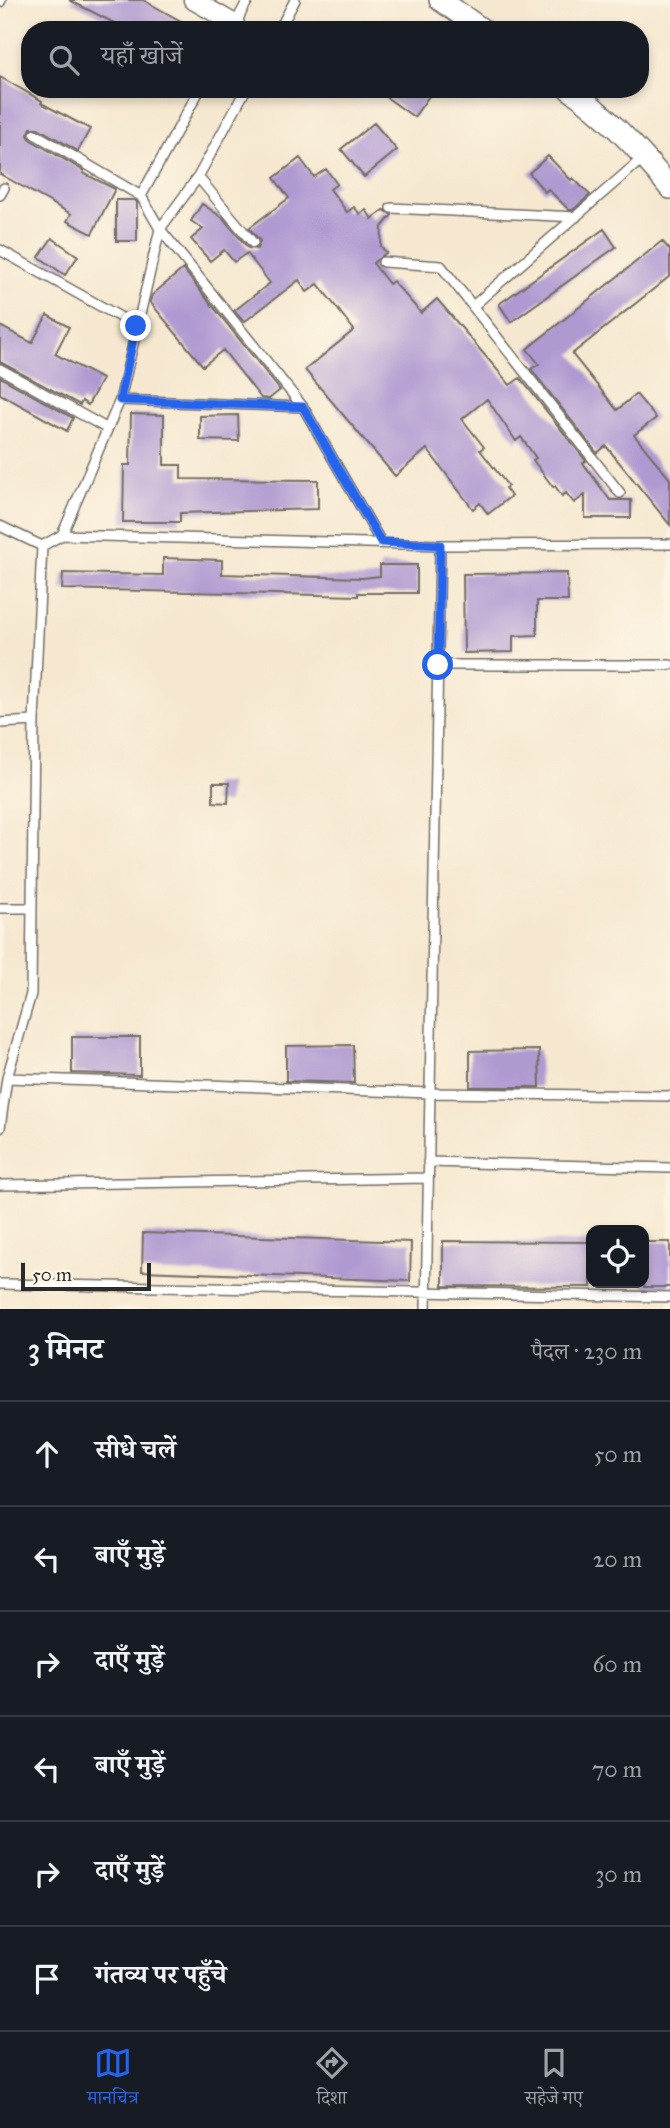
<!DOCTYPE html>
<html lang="hi">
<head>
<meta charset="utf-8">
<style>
  :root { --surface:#171b24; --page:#20242c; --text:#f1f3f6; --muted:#9ea1a6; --line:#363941; --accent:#2563eb }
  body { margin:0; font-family:"IM FELL Great Primer","Noto Serif Devanagari",serif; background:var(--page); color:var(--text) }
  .controls { position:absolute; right:21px; bottom:21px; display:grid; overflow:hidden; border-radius:14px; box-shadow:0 4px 10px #0003 }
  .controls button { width:63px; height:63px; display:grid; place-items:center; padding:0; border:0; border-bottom:2px solid var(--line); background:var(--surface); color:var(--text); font:35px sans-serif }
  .scale { position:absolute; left:21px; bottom:18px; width:130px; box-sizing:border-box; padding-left:7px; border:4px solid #2b2b2b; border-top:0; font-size:19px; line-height:24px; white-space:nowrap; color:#2b2b2b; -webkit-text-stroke:5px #fcf5e5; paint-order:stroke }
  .stop { position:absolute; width:21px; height:21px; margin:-16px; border:5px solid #2563eb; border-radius:50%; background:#fff }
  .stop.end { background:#2563eb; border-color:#fff; box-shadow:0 2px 7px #0008 }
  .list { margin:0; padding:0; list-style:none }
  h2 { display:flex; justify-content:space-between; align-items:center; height:91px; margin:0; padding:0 28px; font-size:30px }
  h2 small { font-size:23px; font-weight:400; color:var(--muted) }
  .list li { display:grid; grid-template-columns:46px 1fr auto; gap:21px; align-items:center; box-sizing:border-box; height:105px; padding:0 28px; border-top:2px solid var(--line) }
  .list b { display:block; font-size:26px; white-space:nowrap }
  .list em { font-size:23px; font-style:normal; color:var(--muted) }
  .icon { flex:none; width:38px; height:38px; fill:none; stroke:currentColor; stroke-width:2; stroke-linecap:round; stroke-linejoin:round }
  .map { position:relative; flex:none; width:670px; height:1309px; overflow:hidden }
  .search { position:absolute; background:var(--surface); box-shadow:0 4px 10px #0003; left:21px; right:21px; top:21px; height:77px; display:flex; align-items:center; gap:18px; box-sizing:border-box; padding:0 24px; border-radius:28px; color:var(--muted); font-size:26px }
  .sheet { height:721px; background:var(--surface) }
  nav { display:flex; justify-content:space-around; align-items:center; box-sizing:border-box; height:98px; border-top:2px solid var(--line); background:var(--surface); font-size:19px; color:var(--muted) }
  nav a { display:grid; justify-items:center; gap:4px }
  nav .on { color:var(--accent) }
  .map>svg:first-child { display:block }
  .building { fill:#af99d1 }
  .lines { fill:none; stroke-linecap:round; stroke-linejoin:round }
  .service-casing { stroke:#726d65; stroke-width:12 }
  .minor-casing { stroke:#726d65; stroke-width:21 }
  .tertiary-casing { stroke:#726d65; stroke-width:24 }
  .service { stroke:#fff; stroke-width:9 }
  .minor { stroke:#fff; stroke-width:18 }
  .tertiary { stroke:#fff; stroke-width:21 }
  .route { stroke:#2563eb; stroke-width:9 }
</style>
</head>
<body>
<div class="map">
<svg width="670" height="1309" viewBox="0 0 670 1309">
  <rect width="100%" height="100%" fill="#fcf5e5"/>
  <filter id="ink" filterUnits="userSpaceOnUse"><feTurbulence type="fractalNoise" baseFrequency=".0143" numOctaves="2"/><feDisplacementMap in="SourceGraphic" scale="14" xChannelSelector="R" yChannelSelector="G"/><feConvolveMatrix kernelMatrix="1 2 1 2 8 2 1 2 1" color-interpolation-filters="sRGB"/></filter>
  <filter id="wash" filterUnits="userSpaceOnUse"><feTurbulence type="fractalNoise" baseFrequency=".00686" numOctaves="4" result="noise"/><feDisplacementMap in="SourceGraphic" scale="28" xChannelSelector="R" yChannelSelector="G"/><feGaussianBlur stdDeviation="1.57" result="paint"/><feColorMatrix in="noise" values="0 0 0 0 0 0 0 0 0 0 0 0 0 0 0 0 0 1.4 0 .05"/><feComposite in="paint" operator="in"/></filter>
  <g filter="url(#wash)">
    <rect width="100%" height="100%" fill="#f6e8d0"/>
    <g id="blocks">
      <path class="building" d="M 69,0 L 143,0 L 197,30 L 128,30 Z
        M 0,77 L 42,101 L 41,103 L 90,129 L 78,151 L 38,128 L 31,128 L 28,135 L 31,140 L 84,171 L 83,173 L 115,189 L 92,234 L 67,221 L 71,214 L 0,174 Z
        M 375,89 L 434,89 L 414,117 Z
        M 374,123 L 397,150 L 364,177 L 341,149 Z
        M 548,156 L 571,180 L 573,178 L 590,195 L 573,210 L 569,210 L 548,189 L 545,192 L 529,173 Z
        M 300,158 L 314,177 L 326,169 L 337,184 L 330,189 L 347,212 L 354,207 L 360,214 L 366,210 L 372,219 L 384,210 L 392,215 L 382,227 L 381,246 L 386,253 L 373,263 L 389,284 L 393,281 L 421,313 L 437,299 L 510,385 L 520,378 L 586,461 L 583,463 L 610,500 L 631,500 L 631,518 L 585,518 L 585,495 L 574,503 L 566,493 L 562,496 L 555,486 L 553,487 L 533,460 L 536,458 L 521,437 L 516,441 L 487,399 L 462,419 L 484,447 L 480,450 L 508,486 L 505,488 L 511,496 L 488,514 L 480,503 L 473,509 L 427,449 L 395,476 L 305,370 L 354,330 L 318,284 L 307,292 L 299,280 L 244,322 L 234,311 L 270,283 L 247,253 L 234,262 L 224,250 L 210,261 L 191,239 L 203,229 L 191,221 L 202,204 L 223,218 L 248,248 L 257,249 L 260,241 L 249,228 L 289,198 L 274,178 Z
        M 116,200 L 134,200 L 137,202 L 137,241 L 116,241 Z
        M 604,229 L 616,247 L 511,322 L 499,304 Z
        M 52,238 L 78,256 L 65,275 L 39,257 Z
        M 662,241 L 670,250 L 670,276 L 572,354 L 617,410 L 636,394 L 656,418 L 634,435 L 670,479 L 670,525 L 606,446 L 597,453 L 531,369 L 539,364 L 527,349 Z
        M 183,269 L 280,390 L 269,399 L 261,398 L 223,350 L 203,366 L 150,302 L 152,295 Z
        M 47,315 L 69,327 L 55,354 L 102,379 L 88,405 L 82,401 L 80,405 L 0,362 L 0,326 L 32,343 Z
        M 0,377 L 73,418 L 67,431 L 0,394 Z
        M 131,414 L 164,415 L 164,465 L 181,465 L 181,479 L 318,480 L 318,509 L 180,513 L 180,522 L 123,522 L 124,465 L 130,465 Z
        M 238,415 L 239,441 L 200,440 L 200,416 Z
        M 163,558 L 222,560 L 222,574 L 363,578 L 380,576 L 380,565 L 417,565 L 417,593 L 358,593 L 358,596 L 62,589 L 63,573 L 163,575 Z
        M 567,573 L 568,601 L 537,601 L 537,635 L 513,636 L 513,652 L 464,653 L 463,574 Z
        M 213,783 L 229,783 L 228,803 L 213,802 Z
        M 72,1037 L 140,1037 L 140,1075 L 72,1073 Z
        M 353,1045 L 354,1083 L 286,1081 L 286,1046 Z
        M 539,1050 L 540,1087 L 470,1087 L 470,1051 Z
        M 143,1233 L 411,1242 L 410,1281 L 142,1271 Z
        M 443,1241 L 591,1242 L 591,1287 L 443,1286 Z
        M 644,1242 L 670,1242 L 670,1287 L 644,1287 Z"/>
    </g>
  </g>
  <g filter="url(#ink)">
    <use href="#blocks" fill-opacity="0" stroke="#726d65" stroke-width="2"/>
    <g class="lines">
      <defs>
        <path id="service" d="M 0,2 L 1,0
          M 234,26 L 248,0
          M 279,30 L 295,0
          M 35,134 L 141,196 L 160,229 L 303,407 L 381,542
          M 198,177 L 253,243
          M 0,195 L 4,188
          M 141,196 L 200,89
          M 391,208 L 576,217
          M 0,250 L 136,326
          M 383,262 L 441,266 L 620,493
          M 473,306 L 643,158
          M 0,369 L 106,428
          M 120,400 L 303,407
          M 0,526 L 42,546
          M 62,535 L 440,545 L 670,544
          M 438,665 L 670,665
          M 0,723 L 34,721
          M 0,908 L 32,908
          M 7,1078 L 430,1093 L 670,1096
          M 0,1128 L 7,1078 L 31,994 L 34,721 L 42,546 L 62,535 L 120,400 L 160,229 L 198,177 L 246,89
          M 428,1162 L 670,1168
          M 0,1185 L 428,1178
          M 0,1284 L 670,1297
          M 426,1309 L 440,545"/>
        <path id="minor" d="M 193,0 L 235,24"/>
        <path id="tertiary" d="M 440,0 L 483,30
          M 569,89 C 609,117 640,150 670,188"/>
      </defs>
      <use href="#service" class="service-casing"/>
      <use href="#minor" class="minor-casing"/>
      <use href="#tertiary" class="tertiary-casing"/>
      <use href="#service" class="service"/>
      <use href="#minor" class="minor"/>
      <use href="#tertiary" class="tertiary"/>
    </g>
  </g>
  <g class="lines" filter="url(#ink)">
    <path class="route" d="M 136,326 L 120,400 L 303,407 L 381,542 L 440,545 L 438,665"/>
  </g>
</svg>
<div class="controls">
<button><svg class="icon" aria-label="locate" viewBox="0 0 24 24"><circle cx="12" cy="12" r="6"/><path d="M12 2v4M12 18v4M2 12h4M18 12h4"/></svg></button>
</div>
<div class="scale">50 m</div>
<div class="stop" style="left:438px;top:665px"></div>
<div class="stop end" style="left:136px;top:326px"></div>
<div class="search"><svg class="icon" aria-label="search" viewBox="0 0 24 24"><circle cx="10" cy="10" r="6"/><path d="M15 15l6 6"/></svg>यहाँ खोजें</div>
</div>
<section class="sheet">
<h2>3 मिनट<small>पैदल · 230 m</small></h2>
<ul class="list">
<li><svg class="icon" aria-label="ahead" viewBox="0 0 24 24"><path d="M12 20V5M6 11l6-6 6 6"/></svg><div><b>सीधे चलें</b></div><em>50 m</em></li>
<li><svg class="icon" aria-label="left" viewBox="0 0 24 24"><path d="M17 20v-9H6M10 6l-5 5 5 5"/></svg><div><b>बाएँ मुड़ें</b></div><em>20 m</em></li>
<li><svg class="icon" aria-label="right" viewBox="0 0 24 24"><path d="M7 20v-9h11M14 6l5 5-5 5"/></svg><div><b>दाएँ मुड़ें</b></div><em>60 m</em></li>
<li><svg class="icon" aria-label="left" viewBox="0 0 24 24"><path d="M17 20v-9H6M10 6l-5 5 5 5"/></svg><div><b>बाएँ मुड़ें</b></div><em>70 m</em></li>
<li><svg class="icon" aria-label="right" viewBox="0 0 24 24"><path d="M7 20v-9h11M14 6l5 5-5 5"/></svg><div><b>दाएँ मुड़ें</b></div><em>30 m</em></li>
<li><svg class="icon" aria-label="arrive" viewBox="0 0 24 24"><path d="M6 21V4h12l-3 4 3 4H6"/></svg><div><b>गंतव्य पर पहुँचे</b></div></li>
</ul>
</section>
<nav>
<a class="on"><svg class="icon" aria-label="map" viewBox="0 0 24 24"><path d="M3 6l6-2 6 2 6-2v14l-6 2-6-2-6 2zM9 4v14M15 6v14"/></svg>मानचित्र</a>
<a><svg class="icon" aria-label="directions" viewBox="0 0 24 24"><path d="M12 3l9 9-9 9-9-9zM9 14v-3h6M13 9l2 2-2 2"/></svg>दिशा</a>
<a><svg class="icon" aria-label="saved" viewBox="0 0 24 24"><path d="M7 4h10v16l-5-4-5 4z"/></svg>सहेजे गए</a>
</nav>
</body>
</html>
